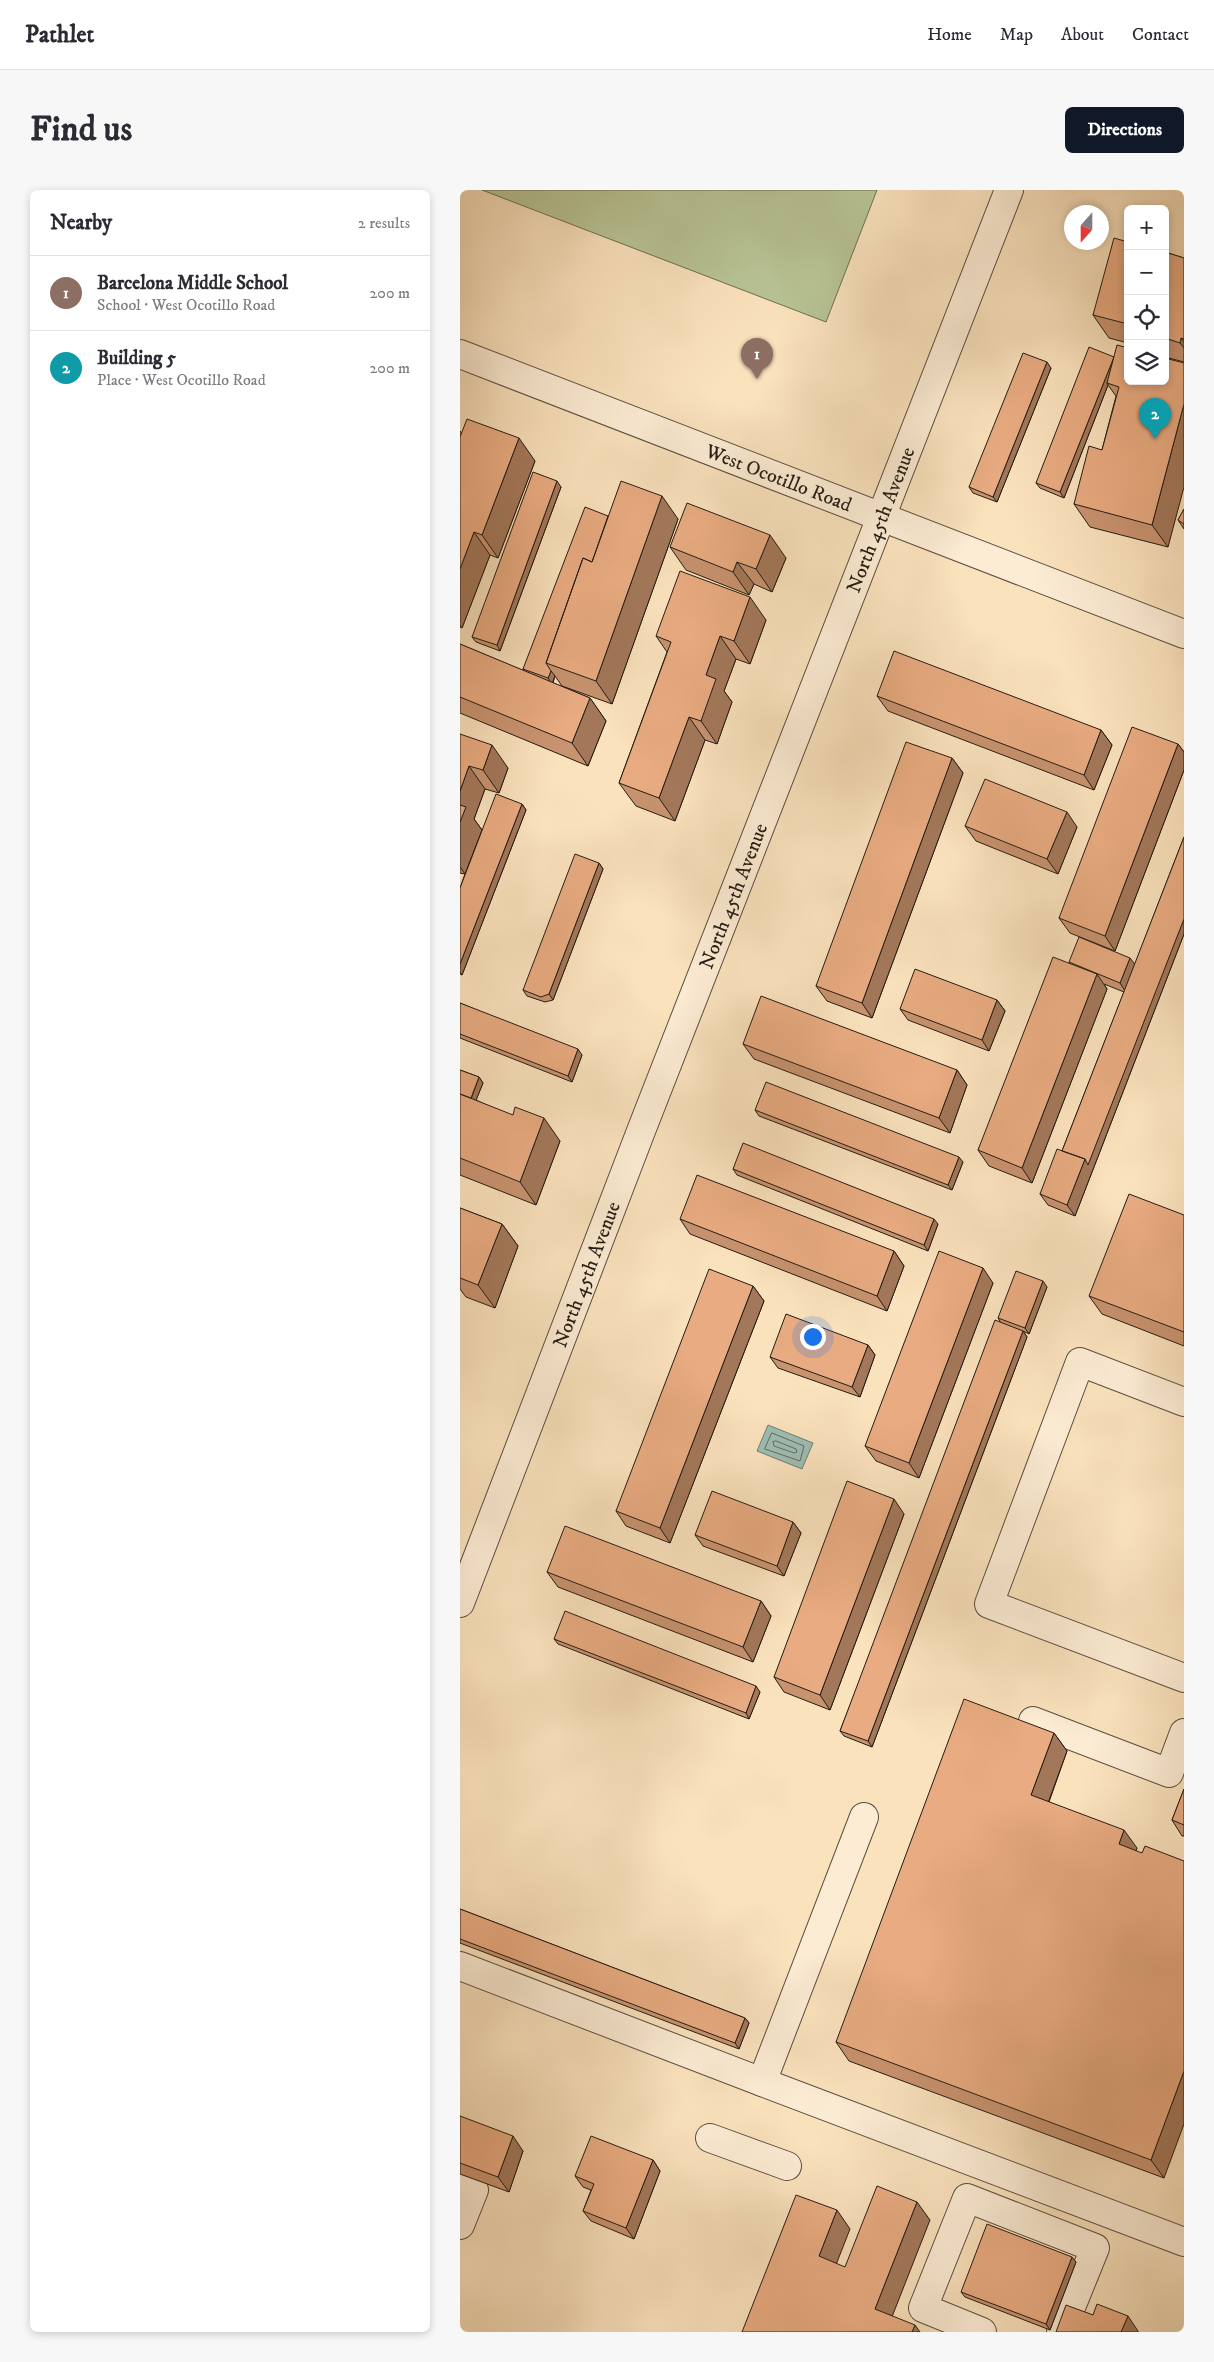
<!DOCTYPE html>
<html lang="en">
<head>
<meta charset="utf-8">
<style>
  :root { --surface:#fff; --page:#f7f7f7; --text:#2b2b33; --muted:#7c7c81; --line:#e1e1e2; --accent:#111827 }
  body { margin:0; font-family:"IM FELL DW Pica",serif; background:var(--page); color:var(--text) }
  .controls { position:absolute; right:15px; top:15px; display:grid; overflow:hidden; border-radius:8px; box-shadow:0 2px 8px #0003 }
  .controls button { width:45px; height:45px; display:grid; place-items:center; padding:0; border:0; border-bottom:1px solid var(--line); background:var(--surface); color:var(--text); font:25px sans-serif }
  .compass { position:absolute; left:604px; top:15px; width:45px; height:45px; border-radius:50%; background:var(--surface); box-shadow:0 2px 8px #0003; rotate:201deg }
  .you { position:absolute; left:352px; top:1146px; width:18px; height:18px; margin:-12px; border:4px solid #fff; border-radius:50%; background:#1a73e8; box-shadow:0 0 0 8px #1a73e833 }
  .badge { display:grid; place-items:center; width:32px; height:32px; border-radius:50%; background:var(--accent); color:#fff; font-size:16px; font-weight:700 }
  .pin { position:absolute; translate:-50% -41px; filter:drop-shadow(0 1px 2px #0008) }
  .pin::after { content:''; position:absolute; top:26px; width:18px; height:15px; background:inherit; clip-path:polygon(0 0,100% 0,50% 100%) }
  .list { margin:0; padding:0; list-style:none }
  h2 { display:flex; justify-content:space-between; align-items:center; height:65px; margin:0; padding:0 20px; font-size:21px }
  h2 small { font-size:16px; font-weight:400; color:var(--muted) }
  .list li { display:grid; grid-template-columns:32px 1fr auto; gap:15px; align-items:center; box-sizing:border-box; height:75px; padding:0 20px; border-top:1px solid var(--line) }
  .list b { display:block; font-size:19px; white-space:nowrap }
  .list p { margin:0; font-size:16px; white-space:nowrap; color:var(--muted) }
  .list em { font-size:16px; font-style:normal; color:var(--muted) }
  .icon { flex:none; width:28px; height:28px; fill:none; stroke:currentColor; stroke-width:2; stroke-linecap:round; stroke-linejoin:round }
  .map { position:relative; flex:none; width:724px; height:2142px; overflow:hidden; border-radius:8px }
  header { display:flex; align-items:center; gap:30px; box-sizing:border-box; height:70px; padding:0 25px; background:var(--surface); border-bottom:1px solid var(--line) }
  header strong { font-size:24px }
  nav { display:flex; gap:28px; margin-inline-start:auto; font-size:18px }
  .intro { display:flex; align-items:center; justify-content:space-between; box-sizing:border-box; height:120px; padding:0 30px }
  h1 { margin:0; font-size:35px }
  .button { padding:12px 22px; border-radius:8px; background:var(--accent); color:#fff; font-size:18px; font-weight:700 }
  main { display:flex; gap:30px; padding:0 30px }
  aside { flex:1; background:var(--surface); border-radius:8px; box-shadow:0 2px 8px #0003 }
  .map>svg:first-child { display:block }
  .garden { fill:#b8c495; stroke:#6e7054 }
  .water { fill:#9ebdb3; stroke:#6e7d73 }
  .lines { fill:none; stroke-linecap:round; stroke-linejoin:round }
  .shore { stroke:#626c64; stroke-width:1 }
  .minor-casing { stroke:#5a4e3e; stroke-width:30 }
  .minor { stroke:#fcecd4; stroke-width:28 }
  .wall { fill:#c8936f; stroke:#251c14 }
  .shaded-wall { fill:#a3785a; stroke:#251c14 }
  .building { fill:#e9ab81; stroke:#251c14 }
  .labels { text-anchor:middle; stroke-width:4.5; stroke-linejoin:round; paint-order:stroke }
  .street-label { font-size:20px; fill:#251c14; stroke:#fcecd4 }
</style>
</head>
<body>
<header>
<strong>Pathlet</strong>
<nav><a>Home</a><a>Map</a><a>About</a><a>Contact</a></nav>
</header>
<div class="intro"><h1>Find us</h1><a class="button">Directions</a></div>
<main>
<aside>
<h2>Nearby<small>2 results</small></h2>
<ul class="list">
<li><span class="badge" style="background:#8d6e63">1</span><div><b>Barcelona Middle School</b><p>School · West Ocotillo Road</p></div><em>200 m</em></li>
<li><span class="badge" style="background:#0f9aa8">2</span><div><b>Building 5</b><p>Place · West Ocotillo Road</p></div><em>200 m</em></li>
</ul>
</aside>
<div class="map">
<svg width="724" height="2142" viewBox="0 0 724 2142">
  <rect width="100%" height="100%" fill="#fae2bd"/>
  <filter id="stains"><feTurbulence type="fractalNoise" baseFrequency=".004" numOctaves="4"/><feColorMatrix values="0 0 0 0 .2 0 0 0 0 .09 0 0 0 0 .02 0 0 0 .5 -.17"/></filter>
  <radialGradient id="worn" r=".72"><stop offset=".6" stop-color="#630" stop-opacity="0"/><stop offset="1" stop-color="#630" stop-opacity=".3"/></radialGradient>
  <path class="garden" d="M 22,0 L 417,0 L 366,132 Z"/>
  <path class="water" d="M 308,1235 L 353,1253 L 342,1279 L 297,1261 Z"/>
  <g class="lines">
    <path class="shore" d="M 312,1243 L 344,1256 L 340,1271 L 305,1259 Z
      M 316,1251 L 336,1259 L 337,1262 L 334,1263 L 314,1256 L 313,1252 Z"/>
    <defs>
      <g id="minor">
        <path id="s1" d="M 0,164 L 724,444"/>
        <path d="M 724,1212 L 620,1172 L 529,1414 L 724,1488"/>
        <path id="s2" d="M 0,1413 L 181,941 L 549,0"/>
        <path d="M 573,1531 L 709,1583 L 724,1543"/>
        <path d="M 0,1776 L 302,1892 L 404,1627"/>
        <path d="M 302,1892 L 724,2052"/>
        <path d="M 250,1948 L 327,1976"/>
        <path d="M 0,1995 L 14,2000 L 0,2035"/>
        <path d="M 522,2142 L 463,2118 L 507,2008 L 635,2058 L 601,2142"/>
      </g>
    </defs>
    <use href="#minor" class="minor-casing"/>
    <use href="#minor" class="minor"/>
  </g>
  <path class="wall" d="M 668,52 L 668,153 L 649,148 L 633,125 Z
    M 705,62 L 724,68 L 724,172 L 705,167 Z
    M 654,167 L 708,357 L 630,337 L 614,314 L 642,260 L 656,206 L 648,195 L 604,308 L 580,298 L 576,293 Z
    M 591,178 L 537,312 L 513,303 L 509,297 Z
    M 0,241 L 2,243 L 75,271 L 38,368 L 30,365 L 2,438 L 0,437 Z
    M 101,297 L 40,461 L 16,452 L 12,447 Z
    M 724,319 L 724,339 L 718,330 Z
    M 148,326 L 218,329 L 152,514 L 102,496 L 95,486 L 93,493 L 130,508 L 146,531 L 128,576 L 0,523 L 0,454 L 64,481 L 63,479 Z
    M 210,357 L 326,368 L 312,402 L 294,394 L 289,405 L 226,380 Z
    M 306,430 L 290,474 L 276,469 L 264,501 L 272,512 L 257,554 L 245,550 L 215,631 L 176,616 L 159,593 L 207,462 L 196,446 Z
    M 417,506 L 641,540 L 652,555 L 634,600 L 428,521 Z
    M 0,544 L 48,578 L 39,603 L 25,599 L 14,629 L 22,640 L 8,678 L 62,614 L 66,620 L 2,785 L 0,784 L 0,698 L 5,684 L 0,683 Z
    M 718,554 L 724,562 L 724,580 L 655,761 L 610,743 L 599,728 Z
    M 492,568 L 503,583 L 412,828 L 367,811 L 356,796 Z
    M 505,636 L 617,637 L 598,684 L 516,651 Z
    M 724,647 L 724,744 L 615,1026 L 588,1015 L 580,1004 L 602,961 L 664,802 L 644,794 L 647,799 L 572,993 L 529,976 L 518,960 L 610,774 L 609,772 L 675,774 Z
    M 139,673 L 143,679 L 93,810 L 85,812 L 67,806 L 63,800 Z
    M 537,810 L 545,821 L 529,861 L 448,830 L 440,819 Z
    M 0,813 L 122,865 L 112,892 L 0,848 Z
    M 283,854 L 497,880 L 507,895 L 490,943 L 294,869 Z
    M 0,880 L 19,887 L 23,893 L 16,910 L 100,951 L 76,1015 L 0,985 Z
    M 295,920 L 503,972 L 492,1000 L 299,926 Z
    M 273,979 L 478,1034 L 468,1061 L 277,985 Z
    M 0,1018 L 42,1034 L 58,1056 L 35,1118 L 6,1107 L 0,1099 Z
    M 724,1025 L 724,1156 L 642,1124 L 629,1106 Z
    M 220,1029 L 434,1061 L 444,1076 L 427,1121 L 230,1044 Z
    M 533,1093 L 459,1288 L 416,1271 L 405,1256 Z
    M 293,1096 L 304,1111 L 210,1353 L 166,1336 L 156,1321 Z
    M 587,1097 L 569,1144 L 563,1141 L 567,1147 L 412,1557 L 384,1546 L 380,1541 L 541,1133 L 538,1128 Z
    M 408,1155 L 415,1165 L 400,1207 L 318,1178 L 310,1167 Z
    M 444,1324 L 370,1520 L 324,1502 L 314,1487 Z
    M 333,1332 L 341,1343 L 324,1386 L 243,1356 L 235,1345 Z
    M 87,1382 L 301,1411 L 311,1426 L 293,1472 L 98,1397 Z
    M 94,1449 L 300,1502 L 289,1529 L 98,1454 Z
    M 594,1543 L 607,1561 L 589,1612 L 677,1658 L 676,1660 L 704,1988 L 389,1871 L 376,1852 Z
    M 724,1599 L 724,1646 L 722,1646 L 712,1630 Z
    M 0,1719 L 285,1828 L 289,1833 L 279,1859 L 0,1753 Z
    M 0,1926 L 63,1961 L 49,2002 L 0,1984 Z
    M 193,1970 L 200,1981 L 174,2049 L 131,2031 L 123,2021 L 131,2000 L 123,1997 L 115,1986 Z
    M 616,2072 L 590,2140 L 505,2107 L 501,2102 Z"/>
  <path class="shaded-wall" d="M 721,148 L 724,152 L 724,158 L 720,153 Z
    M 654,167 L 649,194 L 647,193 L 648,195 L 604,308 L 600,302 Z
    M 587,172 L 591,178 L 537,312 L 533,307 Z
    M 724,214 L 724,297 L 708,357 L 692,335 Z
    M 59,248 L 75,271 L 38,368 L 22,345 Z
    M 97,291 L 101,297 L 40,461 L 37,455 Z
    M 202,306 L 218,329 L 152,514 L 136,491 Z
    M 14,342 L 30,365 L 2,438 L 0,435 L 0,379 Z
    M 310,345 L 326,368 L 312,402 L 296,379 Z
    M 277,372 L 294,394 L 289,405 L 273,382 Z
    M 290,407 L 306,430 L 290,474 L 274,451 Z
    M 260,446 L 276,469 L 264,501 L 272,512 L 257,554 L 241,531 L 246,485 Z
    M 91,481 L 95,486 L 92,494 L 88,488 Z
    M 130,508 L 146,531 L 128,576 L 112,553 Z
    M 229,527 L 245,550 L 215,631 L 199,608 Z
    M 641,540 L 652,555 L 634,600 L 624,585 Z
    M 718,554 L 724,562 L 724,580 L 655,761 L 645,746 Z
    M 32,555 L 48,578 L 39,603 L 23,580 Z
    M 492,568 L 503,583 L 412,828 L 402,813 Z
    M 9,576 L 25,599 L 14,629 L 22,640 L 5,684 L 0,677 L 0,601 Z
    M 62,614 L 66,620 L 2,785 L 0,782 L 0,774 Z
    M 607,622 L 617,637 L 598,684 L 587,669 Z
    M 139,673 L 143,679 L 93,810 L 89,804 Z
    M 724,729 L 724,744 L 615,1026 L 607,1015 L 625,969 Z
    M 670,768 L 678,778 L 667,804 L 660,793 Z
    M 637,784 L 647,799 L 572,993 L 562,978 Z
    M 537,810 L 545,821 L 529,861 L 522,850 Z
    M 118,859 L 122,865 L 112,892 L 108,886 Z
    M 497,880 L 507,895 L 490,943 L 479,928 Z
    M 19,887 L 23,893 L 12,920 L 9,915 Z
    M 84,928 L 100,951 L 76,1015 L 60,992 Z
    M 499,967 L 503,972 L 492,1000 L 488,995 Z
    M 474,1029 L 478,1034 L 468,1061 L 464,1055 Z
    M 42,1034 L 58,1056 L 35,1118 L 18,1095 Z
    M 434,1061 L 444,1076 L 427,1121 L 417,1106 Z
    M 523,1078 L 533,1093 L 459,1288 L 449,1273 Z
    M 583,1091 L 587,1097 L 569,1144 L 565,1138 Z
    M 293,1096 L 304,1111 L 210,1353 L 200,1338 Z
    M 563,1141 L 567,1147 L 412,1557 L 408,1551 Z
    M 408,1155 L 415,1165 L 400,1207 L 392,1197 Z
    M 434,1309 L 444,1324 L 370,1520 L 360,1505 Z
    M 333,1332 L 341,1343 L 324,1386 L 317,1376 Z
    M 301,1411 L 311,1426 L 293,1472 L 283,1457 Z
    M 296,1496 L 300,1502 L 289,1529 L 286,1523 Z
    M 594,1543 L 607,1561 L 584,1624 L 571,1605 Z
    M 664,1640 L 677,1658 L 672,1672 L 659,1654 Z
    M 285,1828 L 289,1833 L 279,1859 L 275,1853 Z
    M 724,1881 L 724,1934 L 704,1988 L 691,1970 Z
    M 53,1946 L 63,1961 L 49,2002 L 38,1987 Z
    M 193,1970 L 200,1981 L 174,2049 L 166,2038 Z
    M 457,2012 L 470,2030 L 428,2137 L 415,2119 Z
    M 377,2020 L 390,2039 L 372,2085 L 359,2066 Z
    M 612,2067 L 616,2072 L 590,2140 L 586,2134 Z
    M 668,2126 L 678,2141 L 678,2142 L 661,2142 Z
    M 455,2135 L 460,2142 L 452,2142 Z"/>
  <path class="building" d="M 654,48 L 668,52 L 668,134 L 633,125 Z
    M 705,62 L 724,68 L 724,149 L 721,148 L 720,153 L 705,148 Z
    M 657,155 L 668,158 L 668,191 L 705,191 L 705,168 L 724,173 L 724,214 L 692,335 L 614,314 L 629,256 L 642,260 L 659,197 L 647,193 Z
    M 629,157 L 654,167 L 600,302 L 576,293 Z
    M 563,163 L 587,172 L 533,307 L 509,297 Z
    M 7,229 L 59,248 L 22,345 L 14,342 L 0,379 L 0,247 Z
    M 73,282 L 97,291 L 37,455 L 12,447 Z
    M 161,291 L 202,306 L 136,491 L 86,473 L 123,368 L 132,372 Z
    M 227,313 L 310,345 L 296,379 L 277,372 L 273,382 L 210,357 Z
    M 125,317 L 148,326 L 132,372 L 123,368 L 86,473 L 91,481 L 88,488 L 63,479 Z
    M 724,319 L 724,334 L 718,330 Z
    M 220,381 L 290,407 L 274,451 L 260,446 L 246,485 L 256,489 L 241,531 L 229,527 L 199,608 L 159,593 L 211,452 L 196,446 Z
    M 0,454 L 130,508 L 112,553 L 0,507 Z
    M 434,461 L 641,540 L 624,585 L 417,506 Z
    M 672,537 L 718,554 L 645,746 L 599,728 Z
    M 0,544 L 32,555 L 23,580 L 9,576 L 0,601 Z
    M 446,552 L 492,568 L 402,813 L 356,796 Z
    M 525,589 L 607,622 L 587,669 L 505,636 Z
    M 36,604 L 62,614 L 0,774 L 0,698 Z
    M 0,615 L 6,617 L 0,632 Z
    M 724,647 L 724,729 L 628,975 L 625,969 L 602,961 Z
    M 115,664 L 139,673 L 89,804 L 81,807 L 63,800 Z
    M 619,747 L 670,768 L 660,793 L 609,772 Z
    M 593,767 L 637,784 L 562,978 L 518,960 Z
    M 455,779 L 537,810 L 522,850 L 440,819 Z
    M 301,806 L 497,880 L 479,928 L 283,854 Z
    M 0,813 L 118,859 L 108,886 L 0,844 Z
    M 0,880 L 19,887 L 11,908 L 0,904 Z
    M 306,892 L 499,967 L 488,995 L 295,920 Z
    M 0,904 L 53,925 L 55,917 L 84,928 L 60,992 L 0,968 Z
    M 283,953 L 474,1029 L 464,1055 L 273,979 Z
    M 597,959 L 625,969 L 607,1015 L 580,1004 Z
    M 237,985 L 434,1061 L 417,1106 L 220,1029 Z
    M 669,1004 L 724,1025 L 724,1142 L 629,1106 Z
    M 0,1018 L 42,1034 L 18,1095 L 0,1088 Z
    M 479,1061 L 523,1078 L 449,1273 L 405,1256 Z
    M 249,1079 L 293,1096 L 200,1338 L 156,1321 Z
    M 556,1081 L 583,1091 L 565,1138 L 538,1128 Z
    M 326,1124 L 408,1155 L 392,1197 L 310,1167 Z
    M 535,1130 L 563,1141 L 408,1551 L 380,1541 Z
    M 387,1291 L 434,1309 L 360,1505 L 314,1487 Z
    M 252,1301 L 333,1332 L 317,1376 L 235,1345 Z
    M 105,1336 L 301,1411 L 283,1457 L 87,1382 Z
    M 105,1421 L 296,1496 L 286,1523 L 94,1449 Z
    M 504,1509 L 594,1543 L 571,1605 L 664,1640 L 659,1654 L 682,1663 L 685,1656 L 724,1671 L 724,1881 L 691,1970 L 376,1852 Z
    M 724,1599 L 724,1635 L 712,1630 Z
    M 0,1719 L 285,1828 L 275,1853 L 0,1749 Z
    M 0,1926 L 53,1946 L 38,1987 L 0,1973 Z
    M 131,1946 L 193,1970 L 166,2038 L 123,2021 L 134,1994 L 115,1986 Z
    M 417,1996 L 457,2012 L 415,2119 L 455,2135 L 452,2142 L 282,2142 L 336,2005 L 377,2020 L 359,2066 L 385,2077 Z
    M 527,2034 L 612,2067 L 586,2134 L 501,2102 Z
    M 637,2114 L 668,2126 L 661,2142 L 596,2142 L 606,2115 L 633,2125 Z"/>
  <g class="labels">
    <g class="street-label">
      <text dy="7" stroke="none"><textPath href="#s1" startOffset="342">West Ocotillo Road</textPath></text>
      <text dy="7" stroke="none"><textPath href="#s2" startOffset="1162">North 45th Avenue</textPath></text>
      <text dy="7" stroke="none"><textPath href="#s2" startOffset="758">North 45th Avenue</textPath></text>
      <text dy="7" stroke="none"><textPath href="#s2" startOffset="352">North 45th Avenue</textPath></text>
    </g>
  </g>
  <rect width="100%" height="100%" filter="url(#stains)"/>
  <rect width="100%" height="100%" fill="url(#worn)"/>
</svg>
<div class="controls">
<button>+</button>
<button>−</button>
<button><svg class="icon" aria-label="locate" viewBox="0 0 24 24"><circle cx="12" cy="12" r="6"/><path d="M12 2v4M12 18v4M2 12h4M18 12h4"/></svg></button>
<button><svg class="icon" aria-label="layers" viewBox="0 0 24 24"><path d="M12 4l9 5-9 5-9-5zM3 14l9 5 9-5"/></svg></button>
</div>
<svg class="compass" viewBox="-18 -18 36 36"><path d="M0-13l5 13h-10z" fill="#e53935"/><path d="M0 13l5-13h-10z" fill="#7c7c81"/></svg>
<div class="you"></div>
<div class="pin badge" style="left:297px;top:189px;background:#8d6e63">1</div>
<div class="pin badge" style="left:695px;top:249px;background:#0f9aa8">2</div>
</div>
</main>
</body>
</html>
